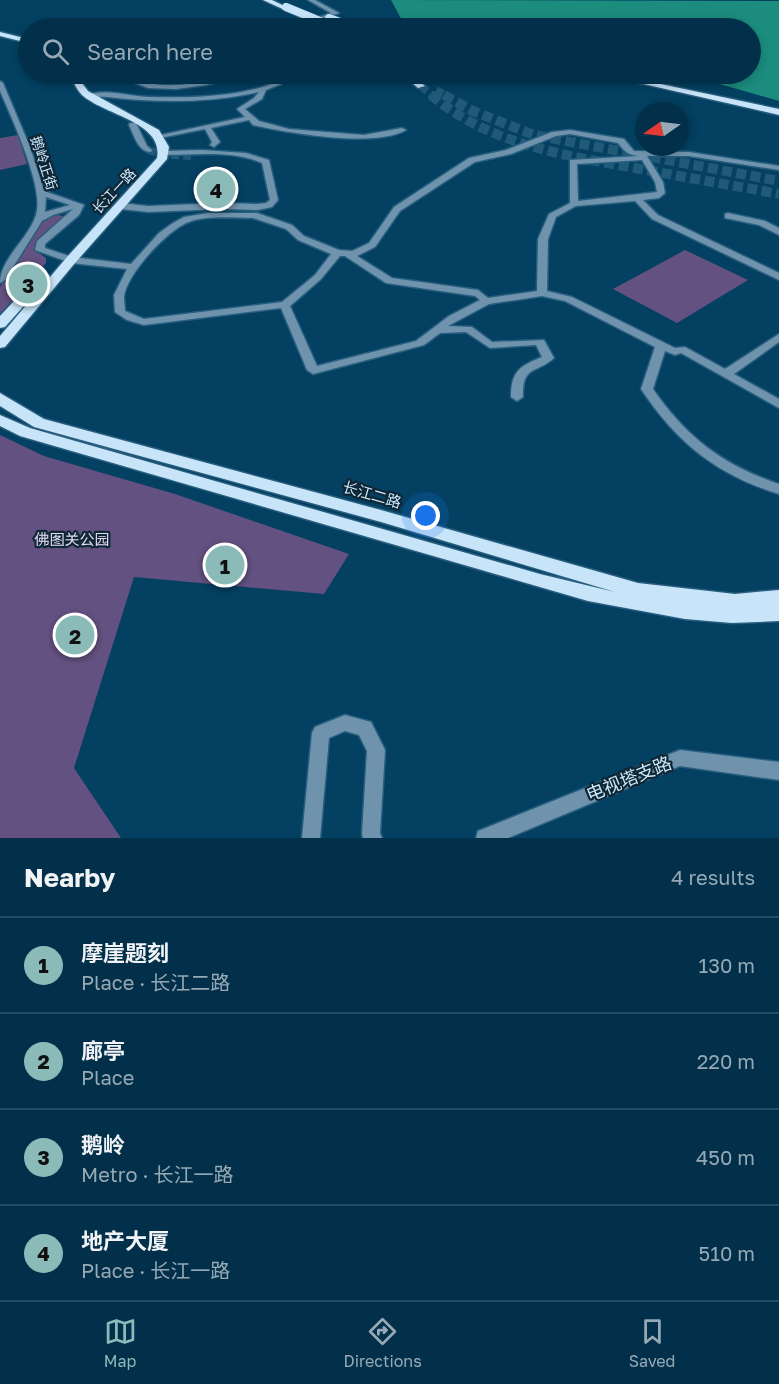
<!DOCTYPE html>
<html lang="en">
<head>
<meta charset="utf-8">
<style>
  :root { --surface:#02304a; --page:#103c54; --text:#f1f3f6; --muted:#96a9b5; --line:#234b62; --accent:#8bbbb9 }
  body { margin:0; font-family:"Golos Text","Noto Sans SC",sans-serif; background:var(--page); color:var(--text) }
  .compass { position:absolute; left:635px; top:102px; width:54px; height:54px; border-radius:50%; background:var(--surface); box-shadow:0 3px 9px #0003; rotate:256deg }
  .you { position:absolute; left:426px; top:516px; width:21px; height:21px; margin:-15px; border:4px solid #fff; border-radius:50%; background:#1a73e8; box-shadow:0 0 0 9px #1a73e833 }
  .badge { display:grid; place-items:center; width:39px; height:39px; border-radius:50%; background:var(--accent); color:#111; font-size:20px; font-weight:700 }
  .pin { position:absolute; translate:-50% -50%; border:3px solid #fff; box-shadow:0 2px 6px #0006 }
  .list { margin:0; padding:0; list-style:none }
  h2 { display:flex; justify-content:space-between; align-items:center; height:78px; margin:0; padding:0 24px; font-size:26px }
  h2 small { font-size:20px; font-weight:400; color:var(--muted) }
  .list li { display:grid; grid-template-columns:39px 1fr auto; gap:18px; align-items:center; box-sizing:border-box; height:96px; padding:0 24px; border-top:2px solid var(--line) }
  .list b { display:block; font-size:22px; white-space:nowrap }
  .list p { margin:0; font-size:20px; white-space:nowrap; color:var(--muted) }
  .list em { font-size:20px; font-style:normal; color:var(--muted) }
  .icon { flex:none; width:33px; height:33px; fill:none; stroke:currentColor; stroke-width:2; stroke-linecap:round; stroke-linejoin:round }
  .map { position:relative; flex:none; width:779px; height:838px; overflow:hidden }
  .search { position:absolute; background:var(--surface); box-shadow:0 3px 9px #0003; left:18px; right:18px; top:18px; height:66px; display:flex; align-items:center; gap:15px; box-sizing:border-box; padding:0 21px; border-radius:33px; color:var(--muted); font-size:22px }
  .sheet { height:462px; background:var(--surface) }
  nav { display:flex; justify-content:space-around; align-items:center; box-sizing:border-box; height:84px; border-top:2px solid var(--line); background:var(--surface); font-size:16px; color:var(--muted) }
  nav a { display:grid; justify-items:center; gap:3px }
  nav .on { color:var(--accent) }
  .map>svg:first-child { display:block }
  .green { fill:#635181 }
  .water { fill:#1b8c7d }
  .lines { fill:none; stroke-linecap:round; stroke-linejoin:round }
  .minor-tunnel { stroke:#215979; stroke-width:8; stroke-dasharray:8 4; stroke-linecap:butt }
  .major-tunnel-far1 { stroke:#215979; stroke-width:8; stroke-dasharray:8 4; stroke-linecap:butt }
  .major-tunnel { stroke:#215979; stroke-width:10; stroke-dasharray:10 4.5; stroke-linecap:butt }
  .minor-casing { stroke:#275e7e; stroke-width:3 }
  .major-casing { stroke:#275e7e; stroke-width:3 }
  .minor { fill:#7093ad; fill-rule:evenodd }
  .major { fill:#c8e4f9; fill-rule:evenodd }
  .major-bridge-casing { stroke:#275e7e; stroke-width:9; stroke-linecap:butt }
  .major-bridge { stroke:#c8e4f9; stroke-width:8 }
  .labels { text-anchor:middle; stroke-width:4.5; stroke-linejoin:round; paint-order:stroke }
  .far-street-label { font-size:14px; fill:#cce8fc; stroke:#0f2635 }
  .street-label { font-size:15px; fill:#cce8fc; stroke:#0f2635 }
  .park-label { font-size:15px; fill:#e3dcf2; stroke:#0f2635 }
  .near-street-label { font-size:18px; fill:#cce8fc; stroke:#0f2635 }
</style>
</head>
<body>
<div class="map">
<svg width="779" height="838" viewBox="0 0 779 838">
  <rect width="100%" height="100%" fill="#034062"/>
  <path class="green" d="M 18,135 L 27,164 L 0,170 L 0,138 Z
    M 52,213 L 68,218 L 36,244 L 36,251 L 46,258 L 46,263 L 0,314 L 0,287 L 41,219 Z
    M 685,250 L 748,280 L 677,323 L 613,289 Z
    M 0,435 L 44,456 L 175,494 L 349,554 L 324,594 L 134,577 L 74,768 L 121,838 L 0,838 Z"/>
  <path class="water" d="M 391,0 L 779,1 L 779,101 L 685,74 L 750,74 L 750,28 L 402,28 L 404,24 Z"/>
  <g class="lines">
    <path class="minor-tunnel" d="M 148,150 L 161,154 L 191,156"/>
    <path class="major-tunnel-far1" d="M 421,86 L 433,96
      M 436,90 L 447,96"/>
    <path class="major-tunnel" d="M 431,95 C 489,144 562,155 635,168 C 683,177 731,185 779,194
      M 444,95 L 473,111 L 534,135 L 779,181"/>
    <defs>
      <path id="minor" d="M 308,0 L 315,0 L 339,13 L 312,22 L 312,20 L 331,13 Z
        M 142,74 L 150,74 L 142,78 L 141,81 C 165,89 192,84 216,79 C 227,76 238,73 249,74 L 206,85 L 176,89 L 148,88 L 135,83 L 137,76 Z
        M 265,74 L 272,74 L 279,77 L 281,84 L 266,90 L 262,99 L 245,109 L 259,121 L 289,129 L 364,135 L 402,128 L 406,130 C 375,148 288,133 253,125 L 249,120 L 211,128 L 220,142 L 214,147 L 210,145 L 212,142 L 205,129 L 160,138 L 156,136 L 245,117 L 237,109 L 254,98 L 259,92 C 209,103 158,103 108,97 C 101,96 92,99 86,96 C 103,87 131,97 150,97 C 190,98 236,97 275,83 L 274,79 Z
        M 0,81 L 3,83 L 30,147 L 44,191 L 84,205 L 79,215 L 45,244 L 45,248 L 72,257 L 131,264 L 159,233 L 173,223 L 184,217 L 208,213 L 257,213 L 292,225 L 304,236 L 339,250 L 352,251 L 369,243 L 394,207 L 469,158 L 506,150 L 552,132 L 570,130 L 624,139 L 634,151 L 689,152 L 779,166 L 779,170 L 689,156 L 647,156 L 663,182 L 665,193 L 659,198 L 643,200 L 658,215 L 779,273 L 779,280 L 652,219 L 635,201 L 576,206 L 556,217 L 548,239 L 547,291 L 572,297 L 675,348 L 685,347 L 725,369 L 779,334 L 779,342 L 734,374 L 779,399 L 779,408 L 681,353 L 675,355 L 665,351 L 653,389 C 687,438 723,465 779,484 L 779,494 C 717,475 677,443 641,389 L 655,347 L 565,301 L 542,296 L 489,304 L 448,326 L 472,327 L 492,342 L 544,340 L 554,358 C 536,374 522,365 523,397 L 517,401 L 511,397 C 511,371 520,366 542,357 L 536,345 L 490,348 L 466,332 L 440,333 L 424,345 L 313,374 L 307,370 L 281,308 L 144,325 L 127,320 L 115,312 L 114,295 L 127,269 L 71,263 L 35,250 L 37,241 L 73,209 L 53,215 L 42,221 L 5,280 L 0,283 C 0,264 18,247 28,231 C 32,225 36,217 37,210 C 42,184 11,116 0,91 ZM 570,134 L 618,143 C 625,152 628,155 639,156 L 570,160 L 570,203 L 549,214 L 538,239 L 537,291 L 488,298 L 478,290 L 392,278 L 357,256 L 375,247 L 400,211 L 475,162 L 511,154 L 556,136 ZM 642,160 L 655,182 L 657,192 L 578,201 L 577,164 ZM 46,197 L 70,205 L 45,212 ZM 253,218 L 286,229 L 298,240 L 331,254 L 315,275 L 282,302 L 144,319 L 125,311 C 125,306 124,301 124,297 C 126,275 168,229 189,222 C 208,215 233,218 253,218 ZM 340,256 L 345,256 L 386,283 L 475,296 L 480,300 L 449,316 L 416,341 L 317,366 L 290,306 L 321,279 Z
        M 130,123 L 136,123 L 147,146 L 152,150 L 151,152 C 138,152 134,135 129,125 Z
        M 202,150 L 246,153 L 269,160 L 278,200 L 272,207 L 258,210 L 224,209 L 148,212 L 121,209 L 117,206 L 121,203 L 148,206 L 224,203 L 258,204 L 266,203 L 270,200 L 262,163 C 233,150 195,155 164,155 L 160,153 L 164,151 Z
        M 728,213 L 765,221 L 779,228 L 779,235 L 759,225 L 725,218 L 725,214 Z
        M 345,715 L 371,722 L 385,750 L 380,833 L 382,838 L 363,838 L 362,834 L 367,751 L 359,735 L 345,731 L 329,738 L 320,838 L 302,838 L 312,733 L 315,727 Z
        M 680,750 L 779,762 L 779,780 L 680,766 L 508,838 L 476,838 L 478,831 Z"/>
      <path id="major" d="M 263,0 L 272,0 L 305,16 L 300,17 Z
        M 0,32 L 28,39 L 28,43 L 0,36 Z
        M 78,74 L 86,74 L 82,83 L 88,91 L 159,130 L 169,147 L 167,159 L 75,263 L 5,347 L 0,348 L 0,336 L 67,257 L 157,158 C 164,122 104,115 82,95 C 79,92 76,87 74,83 Z
        M 402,74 L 410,74 L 425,86 L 418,88 Z
        M 600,74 L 613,74 L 779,109 L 779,115 Z
        M 44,272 L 50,276 L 48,279 L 5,327 L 0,328 L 0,316 L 40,273 Z
        M 0,393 L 44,419 L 381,510 L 638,583 L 735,594 L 779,590 L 779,621 L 732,623 L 685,619 L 588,601 L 20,436 L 0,426 L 0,415 L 30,428 L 540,574 L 615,592 L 381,522 L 34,427 L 0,406 Z"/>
    </defs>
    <use href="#minor" class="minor-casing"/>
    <use href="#major" class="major-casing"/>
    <use href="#minor" class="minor"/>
    <use href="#major" class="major"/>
    <defs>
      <path id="major-bridge" d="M 286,7 L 337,28
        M 329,18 L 357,28"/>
    </defs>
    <use href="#major-bridge" class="major-bridge-casing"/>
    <use href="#major-bridge" class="major-bridge"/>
  </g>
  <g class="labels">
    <g class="far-street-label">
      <text transform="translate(44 163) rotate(72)" y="5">鹅岭正街</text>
      <text transform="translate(114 191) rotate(-47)" y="5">长江一路</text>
    </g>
    <g class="street-label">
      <text transform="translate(372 495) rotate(16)" y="5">长江二路</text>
    </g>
    <g class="park-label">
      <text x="72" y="545">佛图关公园</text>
    </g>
    <g class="near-street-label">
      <text transform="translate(629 779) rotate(-22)" y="6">电视塔支路</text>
    </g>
  </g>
</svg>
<svg class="compass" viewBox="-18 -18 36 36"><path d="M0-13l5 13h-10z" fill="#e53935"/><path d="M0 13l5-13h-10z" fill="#96a9b5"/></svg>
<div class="you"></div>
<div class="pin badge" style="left:225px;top:565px">1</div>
<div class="pin badge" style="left:75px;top:635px">2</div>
<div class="pin badge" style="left:28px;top:284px">3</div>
<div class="pin badge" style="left:216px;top:189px">4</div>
<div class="search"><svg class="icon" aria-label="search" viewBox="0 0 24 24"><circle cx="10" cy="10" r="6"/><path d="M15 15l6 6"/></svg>Search here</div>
</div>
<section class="sheet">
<h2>Nearby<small>4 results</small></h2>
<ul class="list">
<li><span class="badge">1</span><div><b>摩崖题刻</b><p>Place · 长江二路</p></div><em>130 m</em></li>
<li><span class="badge">2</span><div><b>廊亭</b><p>Place</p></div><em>220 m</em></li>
<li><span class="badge">3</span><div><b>鹅岭</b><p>Metro · 长江一路</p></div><em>450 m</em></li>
<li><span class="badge">4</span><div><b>地产大厦</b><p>Place · 长江一路</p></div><em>510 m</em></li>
</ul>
</section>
<nav>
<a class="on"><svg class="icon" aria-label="map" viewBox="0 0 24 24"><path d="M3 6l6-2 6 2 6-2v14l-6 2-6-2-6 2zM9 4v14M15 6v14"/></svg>Map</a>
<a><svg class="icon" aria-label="directions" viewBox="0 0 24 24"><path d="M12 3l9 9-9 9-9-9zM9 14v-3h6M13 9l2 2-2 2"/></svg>Directions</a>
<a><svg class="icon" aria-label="saved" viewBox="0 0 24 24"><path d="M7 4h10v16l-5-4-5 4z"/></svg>Saved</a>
</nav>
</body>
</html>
